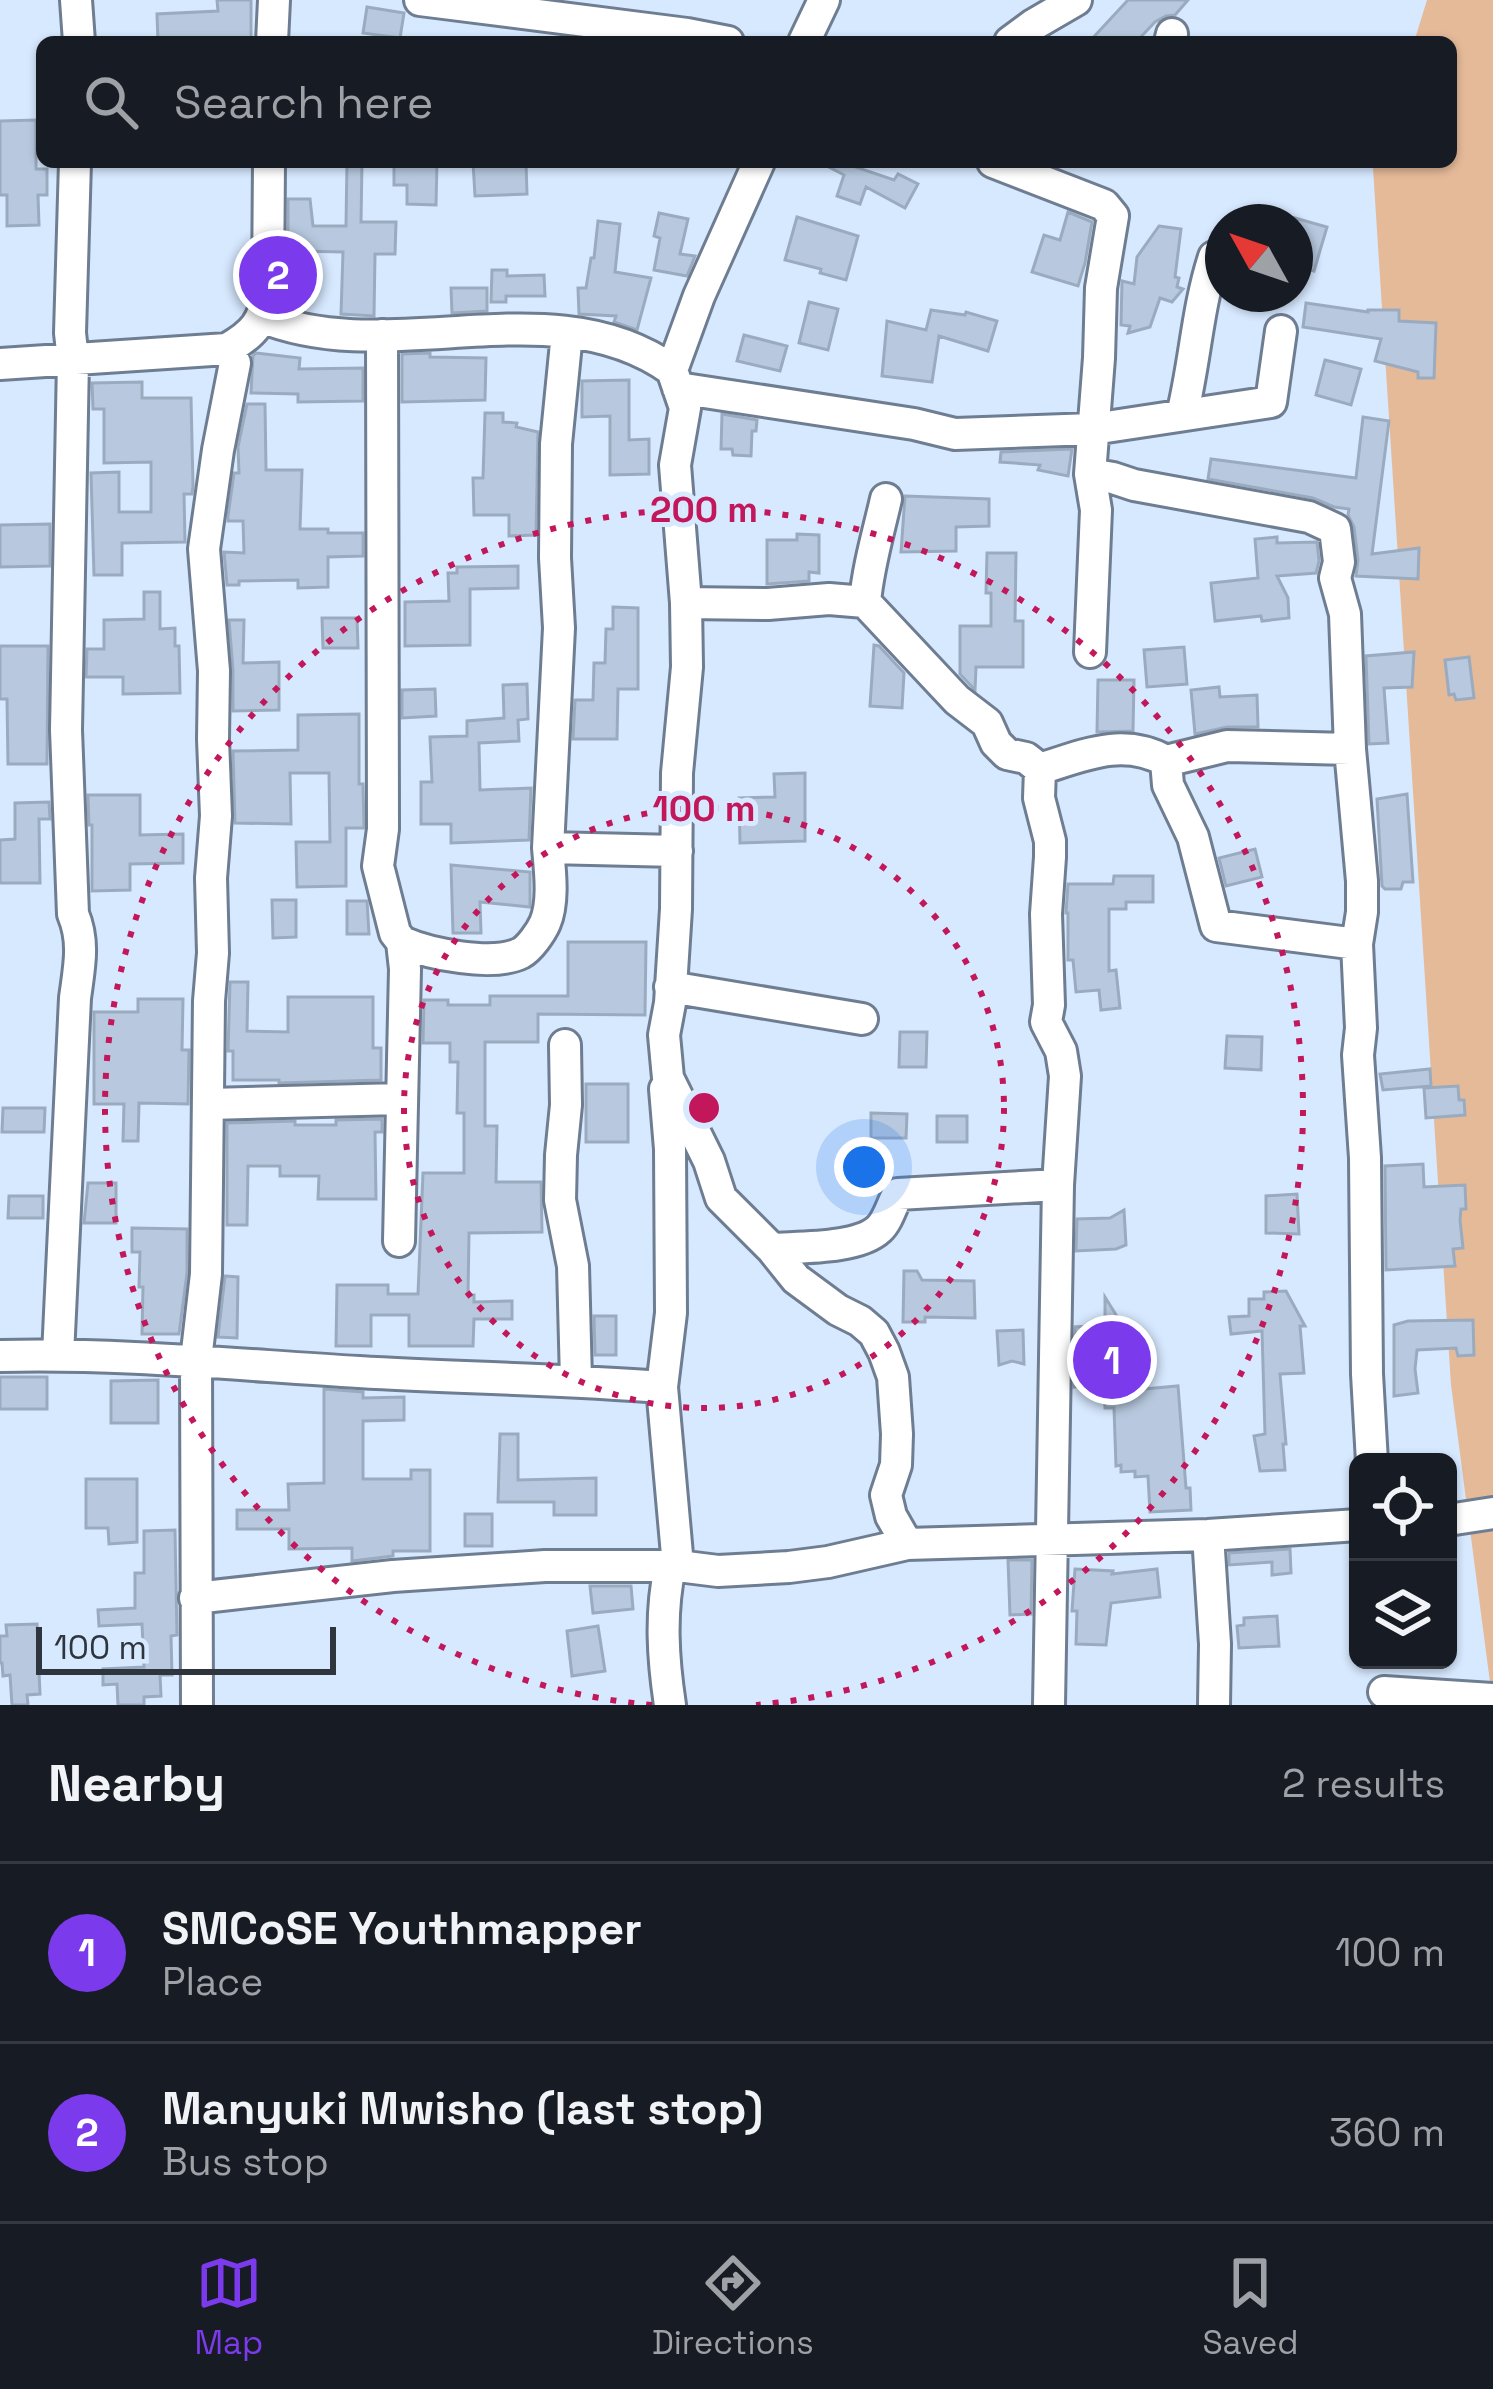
<!DOCTYPE html>
<html lang="en">
<head>
<meta charset="utf-8">
<style>
  :root { --surface:#171b24; --page:#242831; --text:#f1f3f6; --muted:#9ea1a6; --line:#363941; --accent:#7c3aed }
  body { margin:0; font-family:"Space Grotesk",sans-serif; background:var(--page); color:var(--text) }
  .controls { position:absolute; right:36px; bottom:36px; display:grid; overflow:hidden; border-radius:18px; box-shadow:0 3px 9px #0004 }
  .controls button { width:108px; height:108px; display:grid; place-items:center; padding:0; border:0; border-bottom:3px solid var(--line); background:var(--surface); color:var(--text); font:60px sans-serif }
  .compass { position:absolute; left:1205px; top:204px; width:108px; height:108px; border-radius:50%; background:var(--surface); box-shadow:0 3px 9px #0004; rotate:310deg }
  .scale { position:absolute; left:36px; bottom:30px; width:300px; box-sizing:border-box; padding-left:12px; border:6px solid #2e353d; border-top:0; font-size:33px; line-height:42px; white-space:nowrap; color:#2e353d; -webkit-text-stroke:9px #d7e9ff; paint-order:stroke }
  .you { position:absolute; left:864px; top:1167px; width:42px; height:42px; margin:-30px; border:9px solid #fff; border-radius:50%; background:#1a73e8; box-shadow:0 0 0 18px #1a73e833 }
  .badge { display:grid; place-items:center; width:78px; height:78px; border-radius:50%; background:var(--accent); color:#fff; font-size:39px; font-weight:700 }
  .pin { position:absolute; translate:-50% -50%; border:6px solid #fff; box-shadow:0 3px 12px #0006 }
  .list { margin:0; padding:0; list-style:none }
  h2 { display:flex; justify-content:space-between; align-items:center; height:156px; margin:0; padding:0 48px; font-size:51px }
  h2 small { font-size:39px; font-weight:400; color:var(--muted) }
  .list li { display:grid; grid-template-columns:78px 1fr auto; gap:36px; align-items:center; box-sizing:border-box; height:180px; padding:0 48px; border-top:3px solid var(--line) }
  .list b { display:block; font-size:45px; white-space:nowrap }
  .list p { margin:0; font-size:39px; white-space:nowrap; color:var(--muted) }
  .list em { font-size:39px; font-style:normal; color:var(--muted) }
  .icon { flex:none; width:66px; height:66px; fill:none; stroke:currentColor; stroke-width:2; stroke-linecap:round; stroke-linejoin:round }
  .map { position:relative; flex:none; width:1493px; height:1705px; overflow:hidden }
  .search { position:absolute; background:var(--surface); box-shadow:0 3px 9px #0004; left:36px; right:36px; top:36px; height:132px; display:flex; align-items:center; gap:30px; box-sizing:border-box; padding:0 42px; border-radius:18px; color:var(--muted); font-size:45px }
  .sheet { height:516px; background:var(--surface) }
  nav { display:flex; justify-content:space-around; align-items:center; box-sizing:border-box; height:168px; border-top:3px solid var(--line); background:var(--surface); font-size:33px; color:var(--muted) }
  nav a { display:grid; justify-items:center; gap:6px }
  nav .on { color:var(--accent) }
  .map>svg:first-child { display:block }
  .green { fill:#e5ba99 }
  .building { fill:#b8c9df; stroke:#9babbf; stroke-width:3 }
  .lines { fill:none; stroke-linecap:round; stroke-linejoin:round }
  .minor-casing { stroke:#6e7d91; stroke-width:36 }
  .minor { stroke:#fff; stroke-width:30 }
  .ring { fill:none; stroke:#c2185b; stroke-width:6; stroke-dasharray:6 12 }
  .centre { fill:#c2185b; stroke:#d7e9ff; stroke-width:6 }
  .ring-label { font-size:36px; text-anchor:middle; font-weight:bold; fill:#c2185b; stroke:#d7e9ff; stroke-width:10; stroke-linejoin:round; paint-order:stroke }
</style>
</head>
<body>
<div class="map">
<svg width="1493" height="1705" viewBox="0 0 1493 1705">
  <rect width="100%" height="100%" fill="#d7e9ff"/>
  <path class="green" d="M 1427,0 L 1493,0 L 1493,1705 L 1451,1385 L 1373,168 L 1374,162 L 1451,162 L 1451,42 L 1414,42 Z"/>
  <path class="building" d="M 217,0 L 251,0 L 251,42 L 158,42 L 157,14 L 218,11 Z
    M 1128,0 L 1188,0 L 1175,15 L 1166,16 L 1155,22 L 1136,42 L 1089,42 Z
    M 367,7 L 404,13 L 400,38 L 363,33 Z
    M 36,120 L 36,169 L 47,169 L 47,195 L 38,195 L 39,225 L 7,226 L 7,195 L 0,195 L 0,121 Z
    M 347,162 L 362,162 L 361,222 L 396,222 L 395,254 L 375,254 L 374,316 L 341,314 L 343,252 L 300,251 L 300,240 L 288,240 L 288,199 L 310,199 L 313,226 L 346,226 Z
    M 394,162 L 437,162 L 436,205 L 407,204 L 407,185 L 394,185 Z
    M 473,162 L 526,162 L 527,194 L 475,196 Z
    M 831,162 L 841,162 L 894,180 L 898,174 L 918,184 L 905,208 L 866,187 L 860,204 L 837,196 L 844,175 L 829,167 Z
    M 1068,212 L 1092,222 L 1085,263 L 1078,286 L 1032,272 L 1044,235 L 1060,240 Z
    M 659,213 L 688,219 L 680,254 L 695,256 L 687,276 L 654,270 L 660,238 L 654,236 Z
    M 797,217 L 858,236 L 846,280 L 820,273 L 821,269 L 785,260 Z
    M 1295,218 L 1327,227 L 1314,271 L 1295,265 Z
    M 598,221 L 620,224 L 615,272 L 651,278 L 637,330 L 614,322 L 616,316 L 579,314 L 578,288 L 586,288 L 591,258 L 594,258 Z
    M 1159,226 L 1181,229 L 1175,277 L 1179,278 L 1177,287 L 1183,289 L 1172,302 L 1160,298 L 1150,327 L 1128,333 L 1130,326 L 1121,325 L 1122,281 L 1134,284 L 1137,257 Z
    M 492,270 L 507,270 L 507,276 L 544,275 L 545,296 L 506,296 L 506,302 L 491,302 Z
    M 451,288 L 487,288 L 487,311 L 452,313 Z
    M 809,302 L 838,309 L 828,350 L 799,343 Z
    M 1306,303 L 1368,312 L 1368,310 L 1399,310 L 1399,321 L 1436,323 L 1434,378 L 1418,378 L 1418,372 L 1375,361 L 1381,339 L 1303,327 Z
    M 931,310 L 965,315 L 966,312 L 997,321 L 988,351 L 939,336 L 932,382 L 882,376 L 887,321 L 926,330 Z
    M 744,335 L 787,346 L 780,371 L 737,361 Z
    M 256,353 L 300,358 L 299,369 L 363,368 L 363,401 L 298,402 L 298,394 L 251,393 L 253,356 Z
    M 430,353 L 430,357 L 486,358 L 485,400 L 402,402 L 402,354 Z
    M 1325,360 L 1361,369 L 1351,405 L 1316,395 Z
    M 629,380 L 629,440 L 649,439 L 649,474 L 610,475 L 610,416 L 582,417 L 582,381 Z
    M 142,382 L 142,398 L 191,398 L 193,486 L 192,494 L 184,494 L 185,542 L 122,543 L 122,575 L 94,575 L 91,473 L 119,472 L 119,512 L 151,512 L 151,462 L 104,463 L 104,409 L 93,409 L 92,383 Z
    M 247,404 L 265,404 L 266,470 L 302,470 L 300,529 L 328,529 L 328,533 L 363,533 L 363,556 L 328,557 L 328,587 L 298,588 L 298,580 L 239,581 L 239,585 L 227,585 L 224,552 L 244,553 L 243,521 L 228,521 L 228,516 L 234,473 L 239,473 L 238,447 Z
    M 485,413 L 503,413 L 503,422 L 517,423 L 516,427 L 538,432 L 536,535 L 509,536 L 509,515 L 474,515 L 473,478 L 483,478 Z
    M 722,414 L 757,420 L 756,431 L 752,431 L 751,456 L 733,455 L 732,449 L 721,449 Z
    M 1363,417 L 1389,421 L 1372,554 L 1419,548 L 1418,579 L 1356,576 L 1358,560 L 1354,527 L 1348,515 L 1349,509 L 1334,507 L 1313,498 L 1208,479 L 1211,459 L 1356,478 Z
    M 1072,449 L 1068,476 L 1038,470 L 1040,465 L 1000,462 L 1001,452 Z
    M 905,496 L 989,499 L 989,526 L 956,527 L 956,551 L 901,552 Z
    M 50,524 L 50,566 L 0,567 L 0,525 Z
    M 797,534 L 819,535 L 819,573 L 809,572 L 809,581 L 767,584 L 767,540 L 797,540 Z
    M 1277,537 L 1277,543 L 1317,542 L 1319,561 L 1316,573 L 1277,576 L 1288,598 L 1289,618 L 1262,621 L 1261,616 L 1215,621 L 1211,583 L 1258,578 L 1255,539 Z
    M 987,553 L 1016,553 L 1015,621 L 1023,621 L 1023,667 L 976,667 L 975,690 L 960,674 L 960,626 L 991,626 L 991,593 L 986,593 Z
    M 518,566 L 518,588 L 470,589 L 470,645 L 405,646 L 405,602 L 449,601 L 448,573 L 457,573 L 457,567 Z
    M 144,592 L 160,592 L 160,629 L 175,628 L 175,646 L 179,646 L 180,693 L 123,694 L 123,677 L 86,677 L 87,649 L 104,649 L 104,620 L 144,619 Z
    M 613,607 L 638,608 L 638,689 L 618,689 L 617,739 L 573,739 L 575,700 L 593,700 L 594,663 L 605,663 L 606,629 L 613,629 Z
    M 322,618 L 357,618 L 358,648 L 323,648 Z
    M 229,620 L 244,620 L 243,663 L 279,662 L 279,710 L 233,711 L 233,670 Z
    M 874,645 L 879,646 L 904,673 L 902,708 L 870,706 Z
    M 0,646 L 48,646 L 47,764 L 8,764 L 7,699 L 0,699 Z
    M 1184,647 L 1187,684 L 1147,687 L 1144,650 Z
    M 1414,652 L 1412,687 L 1384,688 L 1388,743 L 1369,744 L 1366,656 Z
    M 1469,657 L 1474,698 L 1456,700 L 1454,694 L 1449,695 L 1445,660 Z
    M 1098,680 L 1134,680 L 1133,731 L 1097,732 Z
    M 527,684 L 528,719 L 518,720 L 519,741 L 479,743 L 480,790 L 531,788 L 529,840 L 451,843 L 451,824 L 421,824 L 421,782 L 432,782 L 430,737 L 467,736 L 467,721 L 504,718 L 503,685 Z
    M 1219,687 L 1220,697 L 1257,695 L 1258,727 L 1227,727 L 1195,734 L 1191,690 Z
    M 435,689 L 436,716 L 402,718 L 402,690 Z
    M 359,714 L 359,784 L 363,784 L 364,828 L 346,828 L 346,886 L 297,887 L 296,842 L 330,842 L 329,773 L 290,773 L 291,824 L 235,823 L 233,751 L 298,750 L 298,715 Z
    M 805,773 L 805,841 L 740,843 L 739,798 L 775,797 L 774,774 Z
    M 1407,794 L 1413,882 L 1403,882 L 1401,889 L 1385,889 L 1382,886 L 1377,799 Z
    M 88,795 L 140,795 L 140,835 L 183,834 L 183,863 L 130,864 L 130,890 L 92,891 L 92,825 L 89,825 Z
    M 49,802 L 50,819 L 39,819 L 40,883 L 0,883 L 0,840 L 15,839 L 15,803 Z
    M 1255,849 L 1262,877 L 1226,886 L 1219,858 Z
    M 451,865 L 530,872 L 530,907 L 480,902 L 481,933 L 453,933 Z
    M 1114,876 L 1153,876 L 1153,902 L 1126,902 L 1126,909 L 1109,909 L 1109,971 L 1116,970 L 1120,1008 L 1101,1010 L 1099,990 L 1076,992 L 1073,960 L 1068,960 L 1068,913 L 1066,913 L 1068,884 L 1113,884 Z
    M 272,900 L 296,900 L 296,937 L 273,938 Z
    M 347,901 L 367,901 L 369,934 L 347,934 Z
    M 568,942 L 646,942 L 645,1015 L 538,1014 L 538,1042 L 485,1042 L 485,1126 L 497,1126 L 496,1182 L 541,1182 L 542,1232 L 469,1233 L 468,1295 L 474,1295 L 474,1302 L 512,1301 L 512,1319 L 474,1319 L 473,1346 L 409,1346 L 409,1315 L 371,1315 L 371,1346 L 336,1346 L 337,1285 L 388,1285 L 388,1294 L 418,1294 L 423,1173 L 464,1173 L 464,1113 L 457,1113 L 458,1062 L 450,1062 L 450,1043 L 423,1043 L 424,1000 L 448,1000 L 448,1005 L 490,1005 L 490,996 L 568,996 Z
    M 230,982 L 248,982 L 247,1031 L 288,1032 L 288,997 L 373,997 L 373,1048 L 381,1048 L 381,1080 L 279,1083 L 279,1080 L 233,1080 L 233,1051 L 228,1051 Z
    M 138,999 L 183,999 L 182,1050 L 189,1050 L 188,1104 L 139,1103 L 138,1141 L 123,1141 L 124,1104 L 94,1104 L 94,1012 L 138,1012 Z
    M 900,1032 L 927,1032 L 926,1067 L 899,1067 Z
    M 1227,1036 L 1262,1037 L 1261,1070 L 1225,1068 Z
    M 1430,1069 L 1431,1086 L 1383,1090 L 1380,1074 Z
    M 586,1084 L 628,1084 L 628,1142 L 586,1142 Z
    M 1458,1086 L 1459,1100 L 1464,1100 L 1465,1115 L 1426,1118 L 1424,1088 Z
    M 3,1108 L 45,1108 L 44,1132 L 2,1132 Z
    M 871,1113 L 907,1114 L 906,1138 L 871,1138 Z
    M 937,1116 L 967,1116 L 967,1142 L 937,1142 Z
    M 382,1119 L 382,1132 L 375,1132 L 376,1199 L 318,1199 L 319,1176 L 280,1176 L 280,1166 L 248,1166 L 247,1225 L 227,1225 L 227,1123 L 295,1121 L 295,1125 L 336,1125 L 336,1120 Z
    M 1423,1164 L 1424,1187 L 1465,1185 L 1466,1209 L 1461,1209 L 1460,1220 L 1463,1248 L 1453,1249 L 1455,1266 L 1386,1270 L 1385,1166 Z
    M 88,1183 L 116,1183 L 116,1223 L 84,1223 Z
    M 1297,1194 L 1299,1234 L 1266,1233 L 1266,1196 Z
    M 9,1196 L 43,1196 L 43,1218 L 8,1218 Z
    M 1124,1210 L 1126,1245 L 1116,1249 L 1076,1251 L 1077,1219 L 1110,1218 Z
    M 132,1228 L 187,1229 L 187,1273 L 179,1334 L 142,1334 L 143,1287 L 139,1287 L 140,1252 L 132,1252 Z
    M 904,1271 L 917,1271 L 922,1280 L 974,1281 L 975,1318 L 925,1317 L 925,1322 L 903,1322 Z
    M 225,1276 L 238,1277 L 237,1338 L 218,1337 Z
    M 1286,1291 L 1305,1326 L 1300,1326 L 1304,1373 L 1280,1374 L 1286,1444 L 1283,1444 L 1285,1470 L 1260,1471 L 1254,1436 L 1265,1434 L 1262,1331 L 1231,1334 L 1229,1317 L 1249,1316 L 1249,1299 L 1264,1299 L 1264,1292 Z
    M 1105,1297 L 1129,1336 L 1132,1390 L 1178,1386 L 1186,1488 L 1190,1488 L 1191,1510 L 1150,1512 L 1148,1476 L 1135,1477 L 1135,1471 L 1121,1472 L 1121,1465 L 1116,1466 L 1114,1408 L 1105,1408 L 1104,1384 L 1074,1387 L 1075,1327 L 1105,1325 Z
    M 594,1316 L 616,1316 L 616,1355 L 595,1355 Z
    M 1473,1320 L 1474,1355 L 1458,1356 L 1456,1348 L 1417,1350 L 1415,1369 L 1418,1393 L 1394,1396 L 1394,1325 L 1408,1321 Z
    M 1023,1330 L 1024,1364 L 1012,1361 L 999,1365 L 997,1331 Z
    M 0,1377 L 47,1377 L 47,1409 L 0,1409 Z
    M 158,1380 L 158,1423 L 111,1423 L 111,1381 Z
    M 324,1389 L 363,1392 L 363,1398 L 404,1397 L 404,1420 L 363,1421 L 363,1479 L 411,1479 L 411,1470 L 430,1470 L 430,1551 L 393,1551 L 393,1556 L 352,1561 L 352,1548 L 289,1549 L 289,1529 L 237,1529 L 237,1510 L 289,1510 L 288,1484 L 324,1483 Z
    M 500,1434 L 518,1434 L 518,1480 L 596,1478 L 596,1515 L 554,1515 L 554,1502 L 498,1502 Z
    M 86,1479 L 137,1479 L 137,1542 L 109,1544 L 108,1528 L 86,1528 Z
    M 465,1514 L 492,1514 L 492,1546 L 465,1546 Z
    M 175,1530 L 177,1635 L 171,1636 L 172,1675 L 160,1675 L 161,1696 L 144,1697 L 144,1705 L 118,1705 L 117,1684 L 103,1685 L 103,1669 L 144,1667 L 142,1624 L 99,1626 L 98,1610 L 135,1608 L 135,1573 L 144,1573 L 144,1531 Z
    M 1290,1549 L 1291,1573 L 1272,1575 L 1272,1562 L 1229,1565 L 1229,1553 Z
    M 1008,1560 L 1032,1560 L 1031,1614 L 1010,1615 Z
    M 1075,1569 L 1113,1571 L 1112,1574 L 1157,1569 L 1160,1597 L 1111,1603 L 1106,1645 L 1076,1644 L 1077,1611 L 1072,1611 Z
    M 590,1586 L 631,1586 L 633,1609 L 593,1613 Z
    M 1277,1616 L 1279,1646 L 1239,1648 L 1237,1626 L 1244,1625 L 1244,1618 Z
    M 37,1624 L 40,1694 L 27,1695 L 28,1705 L 12,1705 L 10,1675 L 3,1676 L 2,1663 L 0,1663 L 0,1636 L 7,1636 L 6,1625 Z
    M 598,1626 L 605,1671 L 572,1676 L 567,1631 Z"/>
  <g class="lines">
    <defs>
      <path id="minor" d="M 76,0 L 79,42
        M 420,0 L 687,34 L 728,42
        M 272,42 L 274,0
        M 804,42 L 824,0
        M 1010,42 L 1033,25 L 1076,0
        M 1170,42 L 1172,34
        M 993,162 L 1104,205 L 1113,216 L 1101,288 L 1099,358 L 1090,474 L 1113,478 L 1134,485 L 1309,517 L 1335,529 L 1339,562 L 1335,578 L 1345,614 L 1350,749 L 1362,881 L 1362,912 L 1357,944 L 1361,1028 L 1358,1055 L 1365,1158 L 1367,1374 L 1372,1462
        M 262,317 C 392,370 552,284 672,370 L 685,408 L 675,465 L 686,603 L 687,667 L 677,773 L 676,909 L 670,1003 L 664,1035 L 668,1078 L 709,1161 L 721,1198 L 772,1249 L 796,1279 L 838,1310 L 860,1321 L 874,1333 L 884,1352 L 893,1377 L 897,1434 L 896,1465 L 886,1495 L 891,1516 L 907,1544
        M 382,335 L 383,829 L 378,866 L 395,933 L 402,942 L 405,969 L 399,1241
        M 0,364 L 227,349 C 254,334 264,322 268,290 L 269,162
        M 672,370 L 699,296 L 759,162
        M 678,388 L 914,424 L 955,434 L 1093,429 L 1271,402 L 1281,331
        M 1182,415 C 1195,363 1197,309 1214,257
        M 865,602 C 868,567 878,534 886,499
        M 686,603 L 768,604 L 829,599 L 865,602 L 957,700 L 987,723 L 996,743 L 1007,754 L 1026,758 L 1040,769 L 1039,798 L 1050,841 L 1050,857 L 1046,914 L 1049,1005 L 1046,1022 L 1061,1051 L 1065,1076 L 1058,1185 L 1049,1705
        M 1090,652 L 1096,510 L 1090,474
        M 1166,761 L 1227,746 L 1350,749
        M 1040,769 C 1084,755 1123,737 1166,761 L 1168,785 L 1193,837 L 1216,926 L 1357,944
        M 548,848 L 677,851
        M 402,942 C 429,954 493,967 521,953 C 530,948 541,932 545,923 C 554,902 550,871 548,848 L 559,628 L 555,558 L 556,444 L 567,333
        M 670,987 L 862,1019
        M 565,1045 L 566,1105 L 561,1155 L 560,1200 L 573,1266 L 576,1380
        M 665,1089 L 670,1149 L 671,1313 L 662,1387 L 678,1566
        M 210,1104 L 400,1099
        M 772,1249 C 800,1247 858,1249 879,1229 C 888,1221 892,1204 898,1194 L 1058,1185
        M 58,1355 L 75,998 C 79,968 85,942 73,914 L 66,730 L 73,360 L 70,333 L 75,162
        M 0,1356 C 120,1353 239,1365 359,1372 C 460,1378 561,1379 662,1387
        M 1448,1520 L 1493,1513
        M 1208,1535 L 1215,1644 L 1214,1705
        M 670,1567 C 660,1613 663,1659 670,1705
        M 195,1598 L 393,1576 L 545,1566 L 678,1566 L 718,1571 L 789,1567 L 828,1562 L 907,1544 L 1208,1535 L 1358,1525
        M 1384,1692 L 1493,1699
        M 197,1705 L 196,1360 L 206,1274 L 209,1001 L 213,953 L 211,878 L 216,816 L 213,739 L 214,671 L 204,549 L 218,450 L 235,363 L 227,349"/>
    </defs>
    <use href="#minor" class="minor-casing"/>
    <use href="#minor" class="minor"/>
  </g>
  <g class="ring">
    <circle cx="704" cy="1108" r="300"/>
    <path d="M652 1705A599 599 0 1 1 756 1705"/>
  </g>
  <circle cx="704" cy="1108" r="18" class="centre"/>
  <g class="ring-label">
    <text x="704" y="522">200 m</text>
    <text x="704" y="821">100 m</text>
  </g>
</svg>
<div class="controls">
<button><svg class="icon" aria-label="locate" viewBox="0 0 24 24"><circle cx="12" cy="12" r="6"/><path d="M12 2v4M12 18v4M2 12h4M18 12h4"/></svg></button>
<button><svg class="icon" aria-label="layers" viewBox="0 0 24 24"><path d="M12 4l9 5-9 5-9-5zM3 14l9 5 9-5"/></svg></button>
</div>
<svg class="compass" viewBox="-18 -18 36 36"><path d="M0-13l5 13h-10z" fill="#e53935"/><path d="M0 13l5-13h-10z" fill="#9ea1a6"/></svg>
<div class="scale">100 m</div>
<div class="you"></div>
<div class="pin badge" style="left:1112px;top:1360px">1</div>
<div class="pin badge" style="left:278px;top:275px">2</div>
<div class="search"><svg class="icon" aria-label="search" viewBox="0 0 24 24"><circle cx="10" cy="10" r="6"/><path d="M15 15l6 6"/></svg>Search here</div>
</div>
<section class="sheet">
<h2>Nearby<small>2 results</small></h2>
<ul class="list">
<li><span class="badge">1</span><div><b>SMCoSE Youthmapper</b><p>Place</p></div><em>100 m</em></li>
<li><span class="badge">2</span><div><b>Manyuki Mwisho (last stop)</b><p>Bus stop</p></div><em>360 m</em></li>
</ul>
</section>
<nav>
<a class="on"><svg class="icon" aria-label="map" viewBox="0 0 24 24"><path d="M3 6l6-2 6 2 6-2v14l-6 2-6-2-6 2zM9 4v14M15 6v14"/></svg>Map</a>
<a><svg class="icon" aria-label="directions" viewBox="0 0 24 24"><path d="M12 3l9 9-9 9-9-9zM9 14v-3h6M13 9l2 2-2 2"/></svg>Directions</a>
<a><svg class="icon" aria-label="saved" viewBox="0 0 24 24"><path d="M7 4h10v16l-5-4-5 4z"/></svg>Saved</a>
</nav>
</body>
</html>
